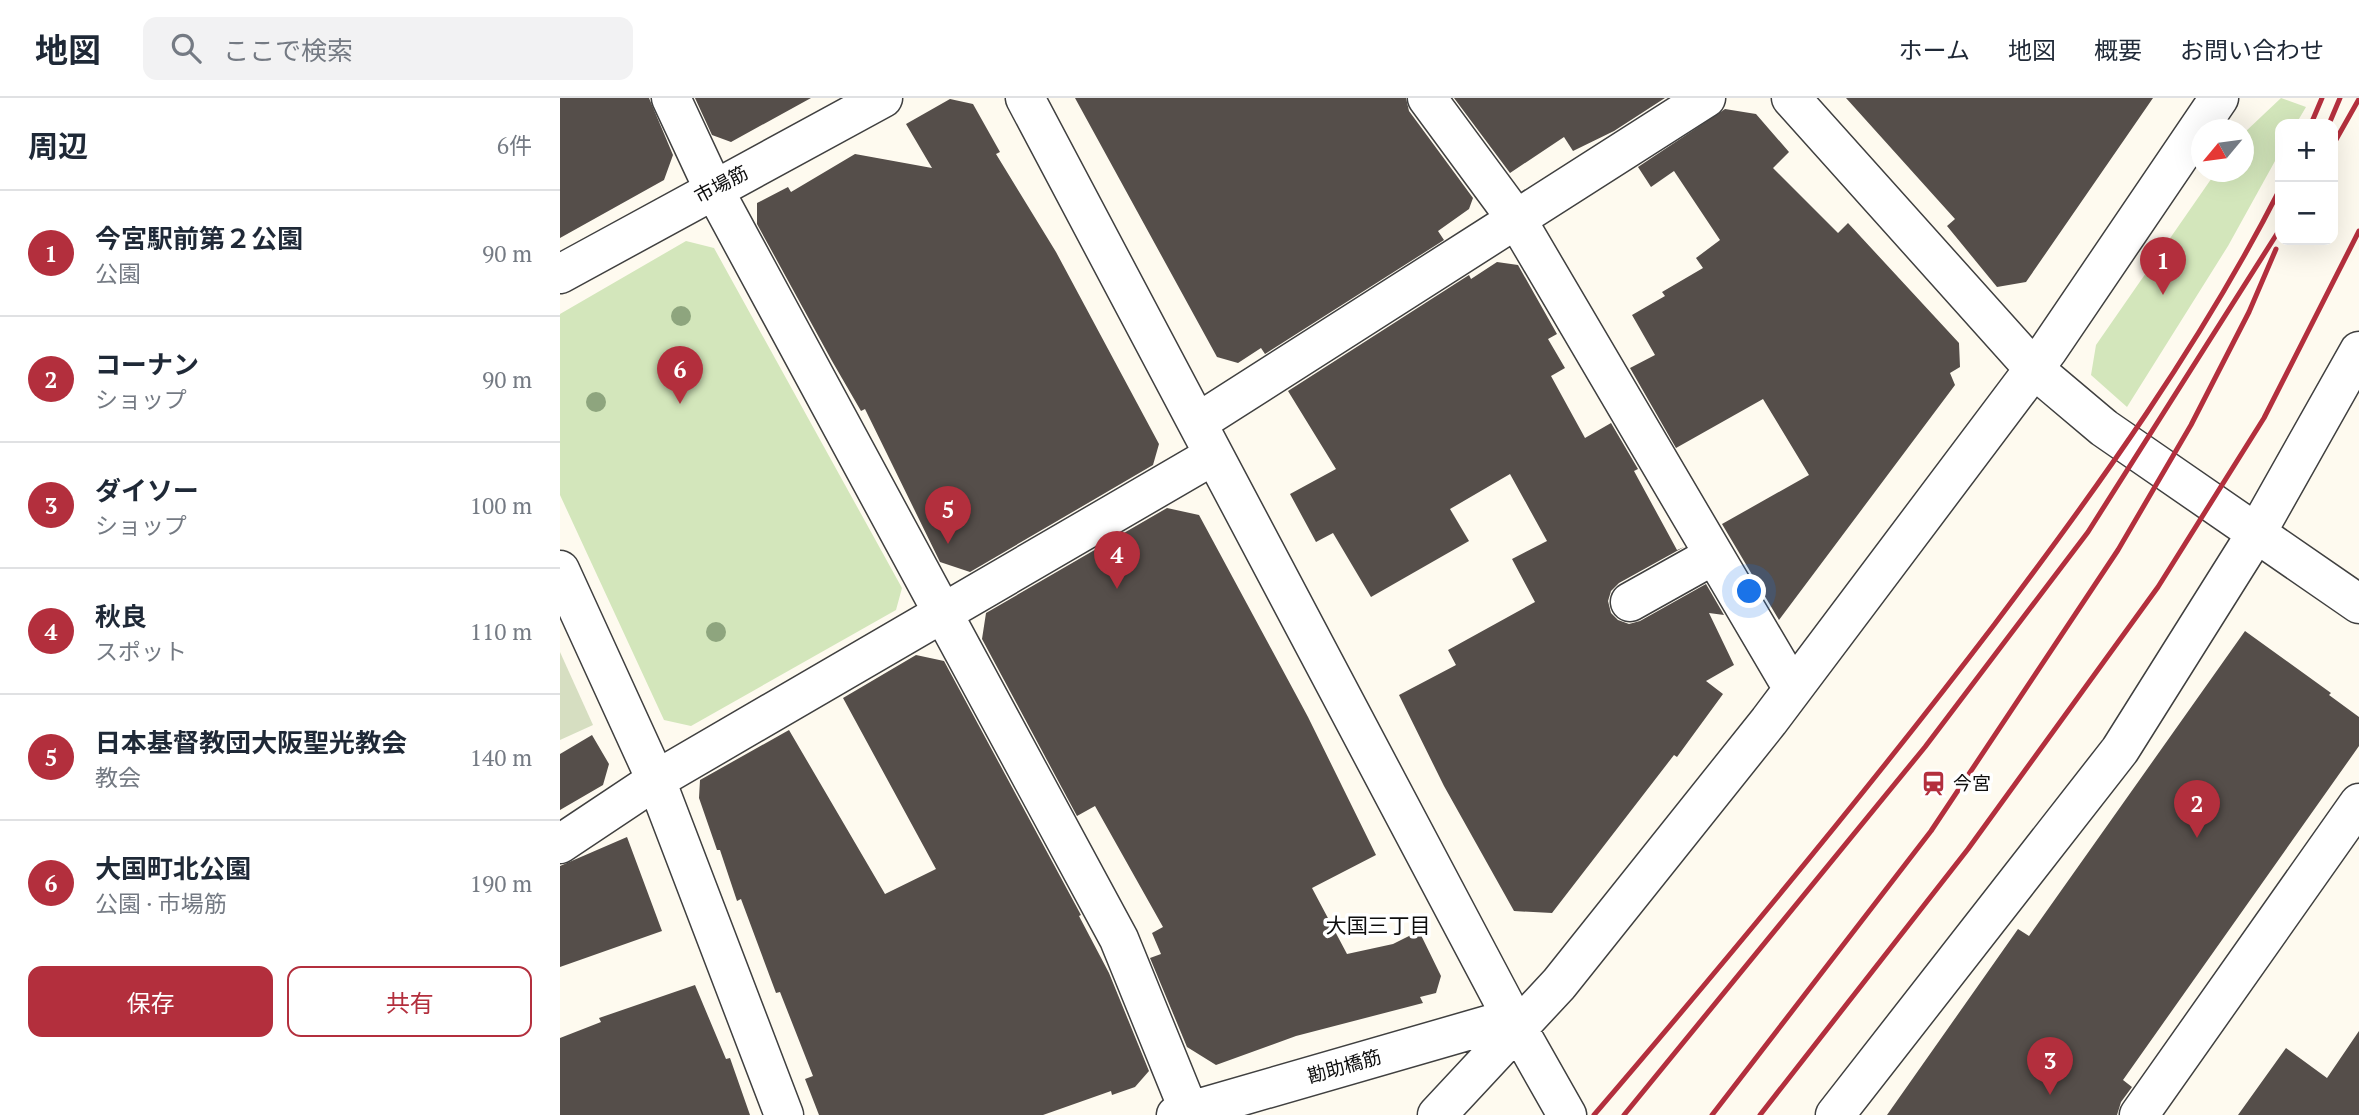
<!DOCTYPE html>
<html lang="ja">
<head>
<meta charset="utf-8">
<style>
  :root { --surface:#fff; --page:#f2f2f3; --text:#1f2937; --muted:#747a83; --line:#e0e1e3; --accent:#b32f3d }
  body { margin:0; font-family:"PT Serif","Noto Sans JP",serif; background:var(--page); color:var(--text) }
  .controls { position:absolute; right:21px; top:21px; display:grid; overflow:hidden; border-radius:14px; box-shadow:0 7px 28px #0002 }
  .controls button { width:63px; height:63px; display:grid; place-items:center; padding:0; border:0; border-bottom:2px solid var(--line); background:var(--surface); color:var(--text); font:35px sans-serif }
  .compass { position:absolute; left:1631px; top:21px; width:63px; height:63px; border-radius:50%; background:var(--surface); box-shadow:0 7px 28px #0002; rotate:241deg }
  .you { position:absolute; left:1190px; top:494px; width:24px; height:24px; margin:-18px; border:5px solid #fff; border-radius:50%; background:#1a73e8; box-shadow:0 0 0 10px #1a73e833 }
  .badge { display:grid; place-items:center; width:46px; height:46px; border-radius:50%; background:var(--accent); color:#fff; font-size:23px; font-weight:700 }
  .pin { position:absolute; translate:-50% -58px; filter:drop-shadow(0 2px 4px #0008) }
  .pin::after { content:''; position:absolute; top:37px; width:24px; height:21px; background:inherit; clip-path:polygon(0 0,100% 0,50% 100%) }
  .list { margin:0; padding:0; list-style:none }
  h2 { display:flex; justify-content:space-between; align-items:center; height:91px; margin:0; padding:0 28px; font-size:30px }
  h2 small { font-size:23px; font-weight:400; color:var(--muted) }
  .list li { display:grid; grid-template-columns:46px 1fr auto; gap:21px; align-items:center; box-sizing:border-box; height:126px; padding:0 28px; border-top:2px solid var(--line) }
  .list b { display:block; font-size:26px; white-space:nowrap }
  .list p { margin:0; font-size:23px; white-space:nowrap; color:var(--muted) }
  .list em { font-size:23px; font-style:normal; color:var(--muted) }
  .actions { display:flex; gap:14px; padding:21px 28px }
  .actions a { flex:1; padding:16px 0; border:2px solid var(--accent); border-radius:14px; text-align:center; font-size:24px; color:var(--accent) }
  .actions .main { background:var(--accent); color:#fff }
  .icon { flex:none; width:38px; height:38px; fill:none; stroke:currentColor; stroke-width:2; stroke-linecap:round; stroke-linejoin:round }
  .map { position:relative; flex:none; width:1799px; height:1017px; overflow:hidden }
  header { display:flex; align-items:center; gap:42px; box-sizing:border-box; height:98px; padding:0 35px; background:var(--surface); border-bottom:2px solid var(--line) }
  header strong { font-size:33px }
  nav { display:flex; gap:38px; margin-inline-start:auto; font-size:24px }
  .search { width:490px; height:63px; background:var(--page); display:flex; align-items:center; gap:18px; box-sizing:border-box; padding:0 24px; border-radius:14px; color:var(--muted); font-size:26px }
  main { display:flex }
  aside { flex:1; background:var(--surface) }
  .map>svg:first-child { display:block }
  .green { fill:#d3e6bb }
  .cemetery { fill:#d6dec1 }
  .building { fill:#554e4a }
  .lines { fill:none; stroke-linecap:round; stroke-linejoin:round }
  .minor-casing { stroke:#404040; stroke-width:41 }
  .minor { stroke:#fff; stroke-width:38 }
  .rail { stroke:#b32f3d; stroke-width:5 }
  .tree { fill:#8ea57e }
  .labels { text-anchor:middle; stroke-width:7; stroke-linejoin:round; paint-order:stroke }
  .street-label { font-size:19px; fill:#0d0d0d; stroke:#fff }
  .poi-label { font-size:19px; fill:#0d0d0d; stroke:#fff; text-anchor:start }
  .neighbourhood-label { font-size:21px; fill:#0d0d0d; stroke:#fff }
</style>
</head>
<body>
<header>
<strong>地図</strong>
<div class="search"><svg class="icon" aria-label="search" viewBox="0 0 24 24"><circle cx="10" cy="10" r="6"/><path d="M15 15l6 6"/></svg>ここで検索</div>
<nav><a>ホーム</a><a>地図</a><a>概要</a><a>お問い合わせ</a></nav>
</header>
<main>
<aside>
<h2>周辺<small>6件</small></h2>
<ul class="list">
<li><span class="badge">1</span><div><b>今宮駅前第２公園</b><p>公園</p></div><em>90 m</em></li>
<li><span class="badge">2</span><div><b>コーナン</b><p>ショップ</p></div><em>90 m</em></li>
<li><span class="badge">3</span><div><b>ダイソー</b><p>ショップ</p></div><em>100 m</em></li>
<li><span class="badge">4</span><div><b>秋良</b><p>スポット</p></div><em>110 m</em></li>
<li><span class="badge">5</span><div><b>日本基督教団大阪聖光教会</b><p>教会</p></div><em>140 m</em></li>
<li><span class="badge">6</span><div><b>大国町北公園</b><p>公園 · 市場筋</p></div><em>190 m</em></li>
</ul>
<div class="actions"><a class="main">保存</a><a>共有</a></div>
</aside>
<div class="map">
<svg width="1799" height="1017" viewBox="0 0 1799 1017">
  <rect width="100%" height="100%" fill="#fefaef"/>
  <path class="green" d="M 1721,0 L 1746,9 L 1736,26 L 1720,26 L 1720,54 L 1668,148 L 1567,309 L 1531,277 L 1536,247 L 1656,74 L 1684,74 L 1684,35 Z
    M 126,143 L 154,150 L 342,490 L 336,512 L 131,628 L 104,622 L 0,397 L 0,216 Z"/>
  <path class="cemetery" d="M 0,554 L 33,627 L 0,642 Z"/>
  <path class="building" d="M 0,0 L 89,0 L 113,57 L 104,82 L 0,140 Z
    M 135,0 L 251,0 L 171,44 L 152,37 Z
    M 515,0 L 846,0 L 849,13 L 913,100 L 909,111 L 878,133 L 884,142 L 705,256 L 701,250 L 678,265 L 657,259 Z
    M 894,0 L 1105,0 L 1054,33 L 1013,53 L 1004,39 L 950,75 Z
    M 1286,0 L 1593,0 L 1466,184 L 1437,189 L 1387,128 L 1395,121 Z
    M 390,1 L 413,6 L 440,54 L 436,56 L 496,154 L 599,346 L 593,367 L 410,474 L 380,464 L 305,311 L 301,313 L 272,263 L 197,126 L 197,105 L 228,89 L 231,94 L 295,56 L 372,70 L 346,26 Z
    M 1165,11 L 1196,16 L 1229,54 L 1213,70 L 1278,135 L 1288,125 L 1399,245 L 1400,269 L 1390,275 L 1395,287 L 1219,522 L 1162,426 L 1249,377 L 1203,301 L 1116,350 L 1070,270 L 1095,257 L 1072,217 L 1105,198 L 1102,194 L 1143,170 L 1136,160 L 1160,142 L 1114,73 L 1091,89 L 1078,69 Z
    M 937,164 L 958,167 L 997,236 L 988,241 L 1005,270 L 991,278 L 1025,340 L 1051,325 L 1078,371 L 1074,373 L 1117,452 L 1124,449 L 1059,485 L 1051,493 L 1048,503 L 1051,515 L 1058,522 L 1069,526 L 1080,523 L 1146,486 L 1164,517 L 1149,515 L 1174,567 L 1146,583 L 1163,596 L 1117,659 L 1114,657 L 992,815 L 954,813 L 884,688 L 839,597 L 896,567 L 888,552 L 975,504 L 952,461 L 987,443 L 950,376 L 890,411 L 909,443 L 811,499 L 773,435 L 756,444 L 730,396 L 776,371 L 728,293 L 909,177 L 911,181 Z
    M 607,410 L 639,417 L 748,619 L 816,757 L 752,790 L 787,856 L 833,846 L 859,833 L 881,878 L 876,895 L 860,899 L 863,905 L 736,938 L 656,967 L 627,949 L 590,860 L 601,856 L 592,835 L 603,829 L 535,708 L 517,718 L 422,541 L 426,515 Z
    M 1685,533 L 1771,595 L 1769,597 L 1799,619 L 1799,648 L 1563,982 L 1572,989 L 1561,1004 L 1557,1017 L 1327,1017 L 1458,831 L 1469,838 Z
    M 356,557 L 384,563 L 521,817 L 519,818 L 549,875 L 589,973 L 575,989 L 552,997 L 551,993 L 483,1017 L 259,1017 L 245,981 L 253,978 L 220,894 L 216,895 L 181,801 L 177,803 L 160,752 L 157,752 L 139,700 L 140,682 L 229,632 L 325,796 L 376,771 L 283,600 Z
    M 32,637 L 49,666 L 43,687 L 0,712 L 0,656 Z
    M 67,739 L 102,833 L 0,869 L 0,768 Z
    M 135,887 L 166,961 L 170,960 L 190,1017 L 0,1017 L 0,940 L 41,924 L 39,920 Z
    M 1799,933 L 1799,1017 L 1678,1017 L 1726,950 L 1767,980 Z"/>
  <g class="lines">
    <defs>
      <path id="minor" d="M 111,0 L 153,90 L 559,841 L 629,1013
        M 465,0 L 952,920 L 1007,1017
        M 867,0 L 957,122 L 1233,591
        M 1231,0 L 1474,271 L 1544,330 L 1799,506
        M 0,176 L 323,0
        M 637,325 L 1146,0
        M 0,472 L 96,682 L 224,1017
        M 1070,504 L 1154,457
        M 0,746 L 96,682 L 654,357
        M 616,1017 L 952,920
        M 877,1017 L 999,886 L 1209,623 L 1488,252 L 1659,0
        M 1275,1017 L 1560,652 L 1697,434 L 1799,253
        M 1579,1017 L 1799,705"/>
    </defs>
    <use href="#minor" class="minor-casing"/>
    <use href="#minor" class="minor"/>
    <path class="rail" d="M 1751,26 L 1762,0
      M 1769,26 L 1780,0
      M 1773,47 L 1799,1
      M 1034,1017 C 1171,857 1306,695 1434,527 C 1539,388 1641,246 1720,91
      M 1064,1017 L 1365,649 L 1528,434 L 1720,131
      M 1152,1017 L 1371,733 L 1558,452 L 1631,327 L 1689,214 L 1716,151
      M 1200,1017 L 1408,751 L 1598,489 L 1704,320 L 1799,133"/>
  </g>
  <g class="tree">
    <circle cx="121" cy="218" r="10"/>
    <circle cx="36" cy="304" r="10"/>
    <circle cx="156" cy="534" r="10"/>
  </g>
  <defs>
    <symbol id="station-bare" viewBox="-9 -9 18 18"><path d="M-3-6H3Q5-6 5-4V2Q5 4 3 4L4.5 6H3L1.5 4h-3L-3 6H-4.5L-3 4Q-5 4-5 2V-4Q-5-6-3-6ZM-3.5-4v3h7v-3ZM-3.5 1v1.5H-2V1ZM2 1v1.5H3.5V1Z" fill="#b32f3d" stroke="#fff" stroke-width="2.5" paint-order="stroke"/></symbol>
  </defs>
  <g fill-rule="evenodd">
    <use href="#station-bare" x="1356" y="668" width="35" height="35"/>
  </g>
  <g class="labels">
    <g class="street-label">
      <text transform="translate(161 86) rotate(-28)" y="7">市場筋</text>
      <text transform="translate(784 968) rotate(-16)" y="7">勘助橋筋</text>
    </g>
    <g class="poi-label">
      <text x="1393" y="692">今宮</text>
    </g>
    <g class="neighbourhood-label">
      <text x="818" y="835">大国三丁目</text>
    </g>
  </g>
</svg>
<div class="controls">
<button>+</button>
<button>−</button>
</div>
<svg class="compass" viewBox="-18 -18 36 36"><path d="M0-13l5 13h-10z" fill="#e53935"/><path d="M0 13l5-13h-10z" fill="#747a83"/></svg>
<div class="you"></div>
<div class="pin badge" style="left:1603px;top:197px">1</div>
<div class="pin badge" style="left:1637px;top:740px">2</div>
<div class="pin badge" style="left:1490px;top:997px">3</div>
<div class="pin badge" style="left:557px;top:491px">4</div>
<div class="pin badge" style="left:388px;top:446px">5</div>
<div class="pin badge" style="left:120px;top:306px">6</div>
</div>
</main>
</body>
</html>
